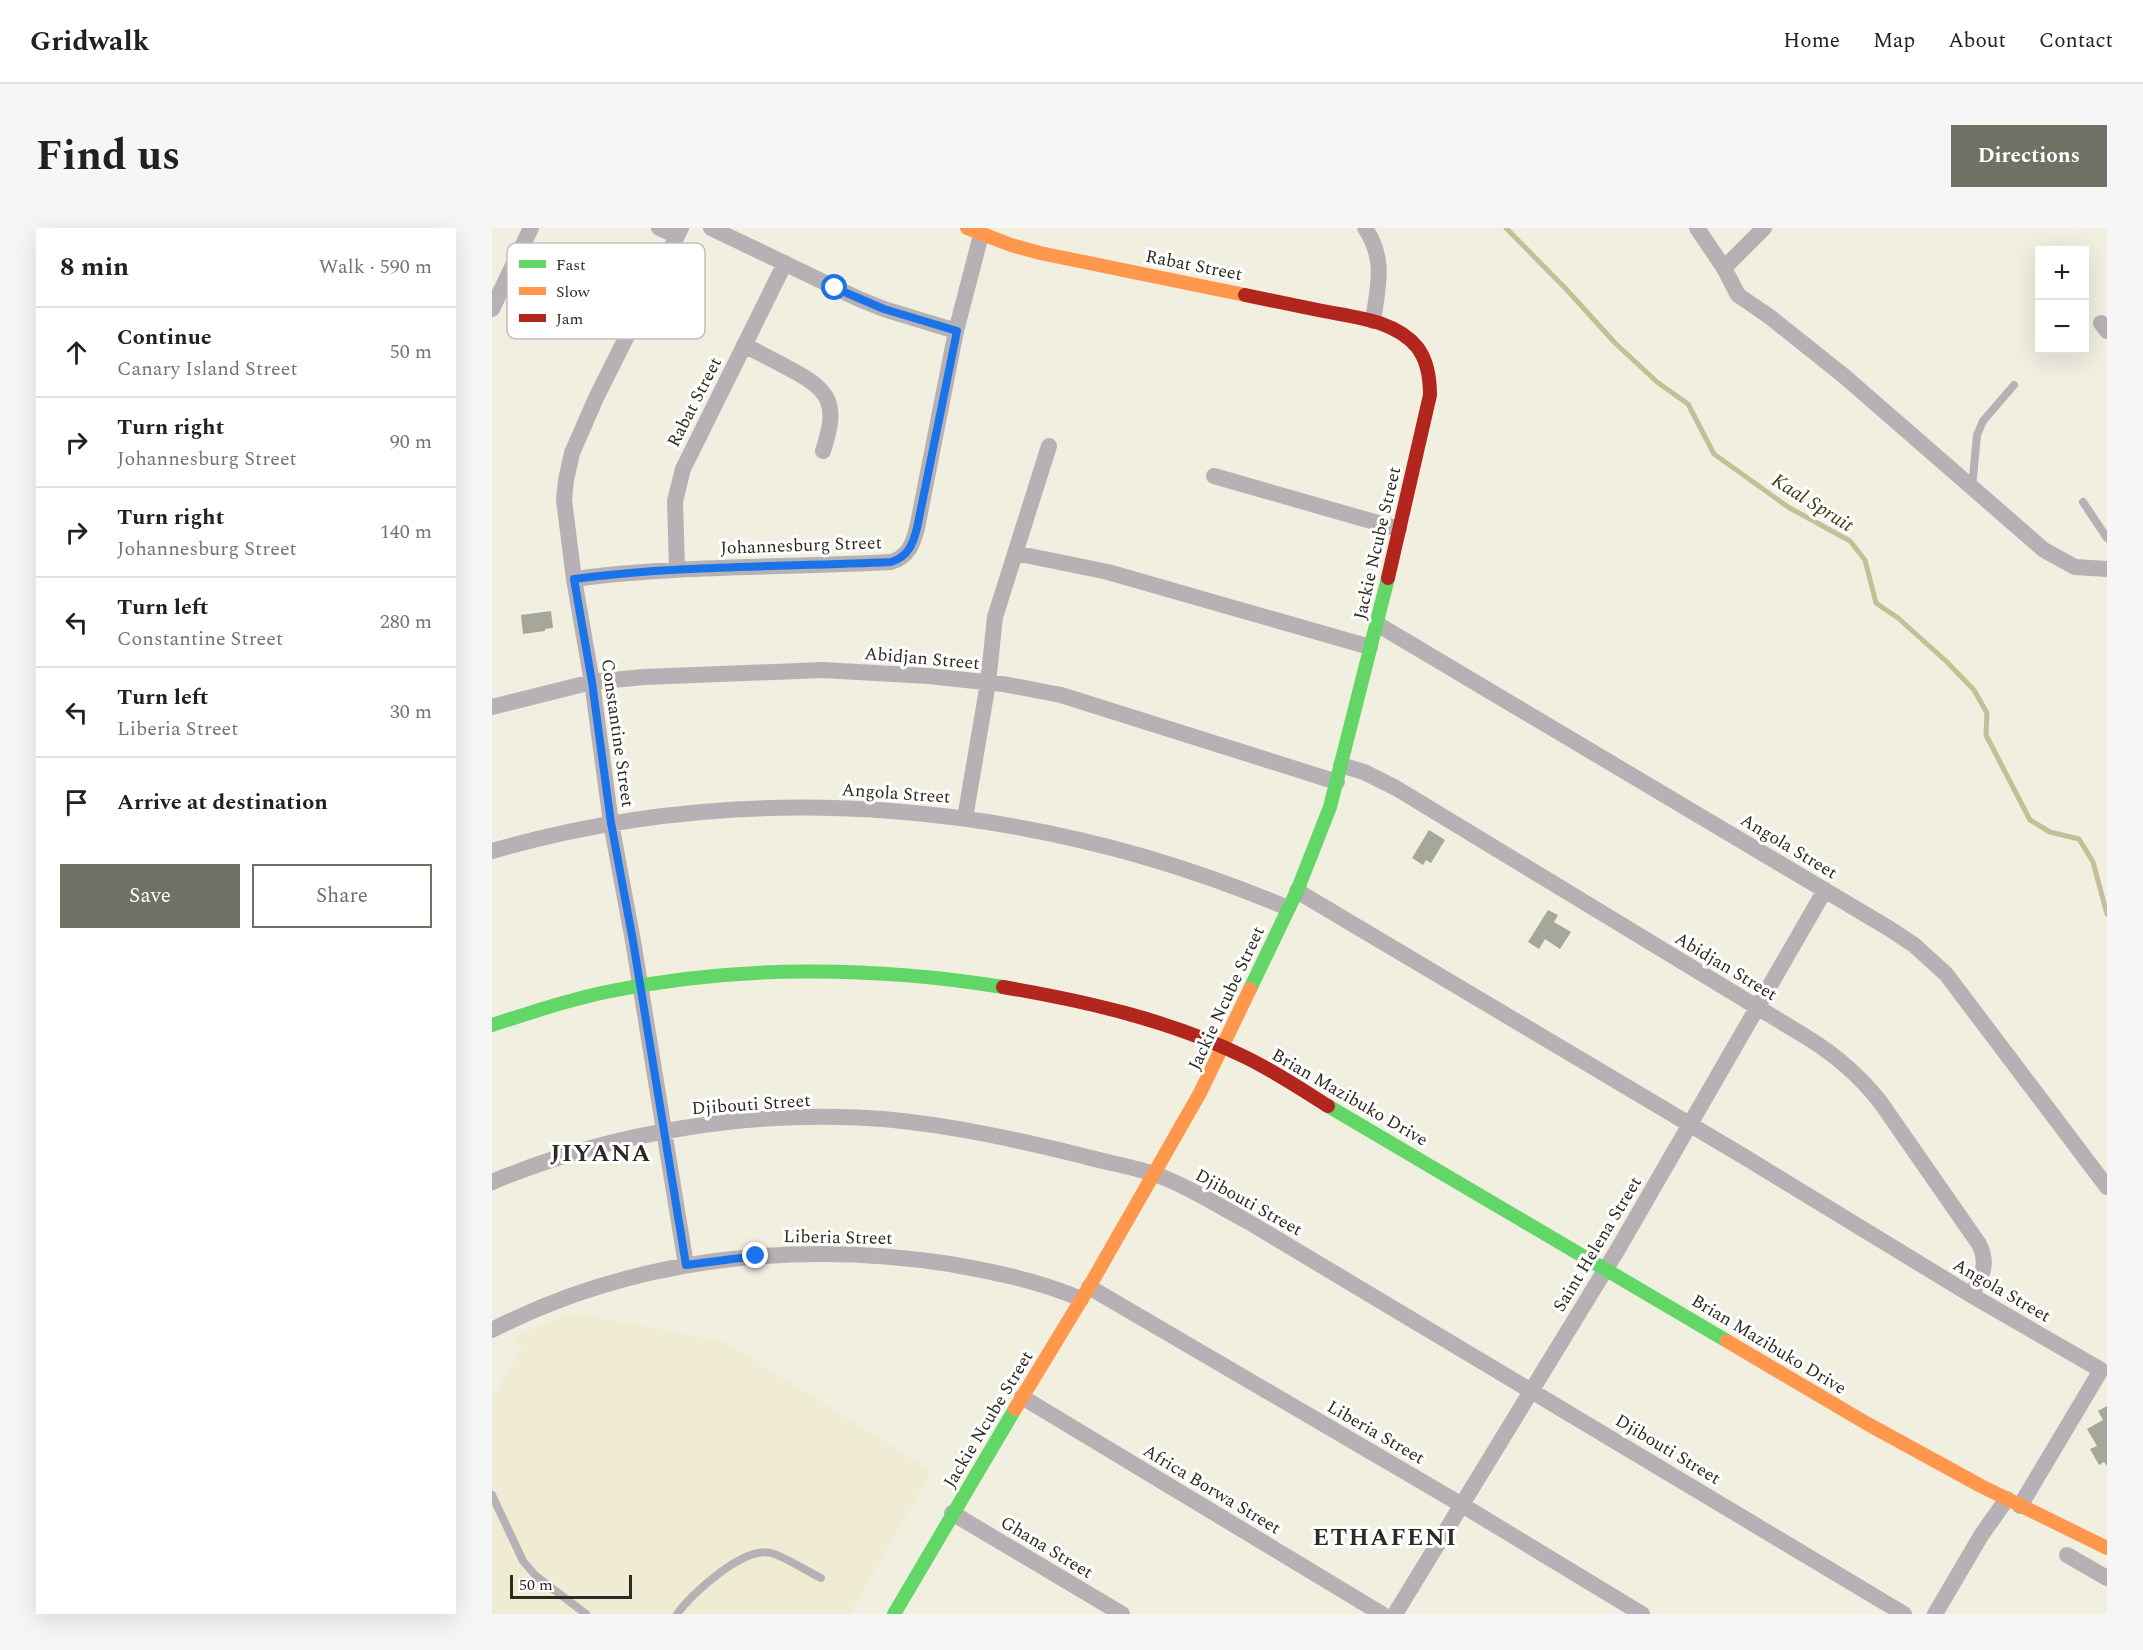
<!DOCTYPE html>
<html lang="en">
<head>
<meta charset="utf-8">
<style>
  :root { --surface:#fff; --page:#f6f6f6; --text:#202124; --muted:#757577; --line:#e0e0e0; --accent:#717064 }
  body { margin:0; font-family:Spectral,serif; background:var(--page); color:var(--text) }
  .controls { position:absolute; right:18px; top:18px; display:grid; overflow:hidden; border-radius:0px; box-shadow:0 6px 24px #0002 }
  .controls button { width:54px; height:54px; display:grid; place-items:center; padding:0; border:0; border-bottom:2px solid var(--line); background:var(--surface); color:var(--text); font:30px sans-serif }
  .scale { position:absolute; left:18px; bottom:15px; width:122px; box-sizing:border-box; padding-left:6px; border:3px solid #2c2b21; border-top:0; font-size:16px; line-height:21px; white-space:nowrap; color:#2c2b21; -webkit-text-stroke:4px #fff; paint-order:stroke }
  .stop { position:absolute; width:18px; height:18px; margin:-14px; border:4px solid #1a73e8; border-radius:50%; background:#fff }
  .stop.end { background:#1a73e8; border-color:#fff; box-shadow:0 2px 6px #0008 }
  .list { margin:0; padding:0; list-style:none }
  h2 { display:flex; justify-content:space-between; align-items:center; height:78px; margin:0; padding:0 24px; font-size:26px }
  h2 small { font-size:20px; font-weight:400; color:var(--muted) }
  .list li { display:grid; grid-template-columns:39px 1fr auto; gap:18px; align-items:center; box-sizing:border-box; height:90px; padding:0 24px; border-top:2px solid var(--line) }
  .list b { display:block; font-size:22px; white-space:nowrap }
  .list p { margin:0; font-size:20px; white-space:nowrap; color:var(--muted) }
  .list em { font-size:20px; font-style:normal; color:var(--muted) }
  .actions { display:flex; gap:12px; padding:18px 24px }
  .actions a { flex:1; padding:14px 0; border:2px solid var(--accent); border-radius:0px; text-align:center; font-size:21px; color:var(--accent) }
  .actions .main { background:var(--accent); color:#fff }
  .icon { flex:none; width:33px; height:33px; fill:none; stroke:currentColor; stroke-width:2; stroke-linecap:round; stroke-linejoin:round }
  .map { position:relative; flex:none; width:1615px; height:1386px; overflow:hidden; border-radius:0px }
  header { display:flex; align-items:center; gap:36px; box-sizing:border-box; height:84px; padding:0 30px; background:var(--surface); border-bottom:2px solid var(--line) }
  header strong { font-size:28px }
  nav { display:flex; gap:33px; margin-inline-start:auto; font-size:21px }
  .intro { display:flex; align-items:center; justify-content:space-between; box-sizing:border-box; height:144px; padding:0 36px }
  h1 { margin:0; font-size:42px }
  .button { padding:15px 27px; border-radius:0px; background:var(--accent); color:#fff; font-size:21px; font-weight:700 }
  main { display:flex; gap:36px; padding:0 36px }
  aside { flex:1; background:var(--surface); border-radius:0px; box-shadow:0 6px 24px #0002 }
  .map>svg:first-child { display:block }
  .built { fill:#efecd3 }
  .lines { fill:none; stroke-linecap:round; stroke-linejoin:round }
  .stream { stroke:#c5bf97; stroke-width:5 }
  .building { fill:#a7a69b }
  .lane { stroke:#b7b1b6; stroke-width:8 }
  .street { stroke:#b7b1b6; stroke-width:16 }
  .fast { stroke:#63d668; stroke-width:14 }
  .slow { stroke:#ff974d; stroke-width:14 }
  .jam { stroke:#b3261e; stroke-width:14 }
  .route { stroke:#1a73e8; stroke-width:8 }
  .labels { text-anchor:middle; stroke-width:6; stroke-linejoin:round; paint-order:stroke }
  .street-label { font-size:18px; fill:#2c2b21; stroke:#fff }
  .water-label { font-size:20px; font-style:italic; fill:#403a11; stroke:#fff }
  .district-label { font-size:24px; font-weight:bold; letter-spacing:1.5px; fill:#2c2b21; stroke:#fff }
  .key { fill:#fff; stroke:#c0bfbc; stroke-width:1.5 }
  .key-label { font-size:16px; fill:#2c2b21 }
</style>
</head>
<body>
<header>
<strong>Gridwalk</strong>
<nav><a>Home</a><a>Map</a><a>About</a><a>Contact</a></nav>
</header>
<div class="intro"><h1>Find us</h1><a class="button">Directions</a></div>
<main>
<aside>
<h2>8 min<small>Walk · 590 m</small></h2>
<ul class="list">
<li><svg class="icon" aria-label="ahead" viewBox="0 0 24 24"><path d="M12 20V5M6 11l6-6 6 6"/></svg><div><b>Continue</b><p>Canary Island Street</p></div><em>50 m</em></li>
<li><svg class="icon" aria-label="right" viewBox="0 0 24 24"><path d="M7 20v-9h11M14 6l5 5-5 5"/></svg><div><b>Turn right</b><p>Johannesburg Street</p></div><em>90 m</em></li>
<li><svg class="icon" aria-label="right" viewBox="0 0 24 24"><path d="M7 20v-9h11M14 6l5 5-5 5"/></svg><div><b>Turn right</b><p>Johannesburg Street</p></div><em>140 m</em></li>
<li><svg class="icon" aria-label="left" viewBox="0 0 24 24"><path d="M17 20v-9H6M10 6l-5 5 5 5"/></svg><div><b>Turn left</b><p>Constantine Street</p></div><em>280 m</em></li>
<li><svg class="icon" aria-label="left" viewBox="0 0 24 24"><path d="M17 20v-9H6M10 6l-5 5 5 5"/></svg><div><b>Turn left</b><p>Liberia Street</p></div><em>30 m</em></li>
<li><svg class="icon" aria-label="arrive" viewBox="0 0 24 24"><path d="M6 21V4h12l-3 4 3 4H6"/></svg><div><b>Arrive at destination</b></div></li>
</ul>
<div class="actions"><a class="main">Save</a><a>Share</a></div>
</aside>
<div class="map">
<svg width="1615" height="1386" viewBox="0 0 1615 1386">
  <rect width="100%" height="100%" fill="#f1efe0"/>
  <path class="built" d="M 80,1085 L 231,1113 L 440,1243 L 358,1386 L 0,1386 L 0,1170 L 30,1119 L 19,1110 Z"/>
  <g class="lines">
    <path class="stream" d="M 1014,0 L 1075,62 L 1123,115 L 1165,154 L 1196,176 L 1222,226 L 1296,279 L 1358,313 L 1373,332 L 1384,375 L 1406,390 L 1455,434 L 1482,462 L 1495,485 L 1494,507 L 1538,592 L 1558,604 L 1587,611 L 1601,634 L 1615,686"/>
  </g>
  <path class="building" d="M 59,383 L 61,400 L 53,401 L 53,403 L 31,406 L 29,387 Z
    M 937,602 L 953,612 L 939,635 L 934,632 L 931,637 L 920,630 Z
    M 1056,682 L 1066,687 L 1062,694 L 1079,704 L 1068,721 L 1053,711 L 1047,721 L 1036,714 Z
    M 1615,1178 L 1615,1238 L 1612,1234 L 1607,1237 L 1598,1221 L 1605,1218 L 1595,1201 L 1611,1192 L 1606,1183 Z"/>
  <g class="lines">
    <path class="lane" d="M 1480,260 L 1485,207 L 1491,193 L 1522,157
      M 1591,274 L 1615,310
      M 0,1267 L 31,1333 L 44,1348 L 94,1386
      M 185,1386 C 200,1365 252,1318 279,1325 C 294,1329 314,1343 329,1350"/>
    <path class="street" d="M 167,0 L 185,8
      M 189,0 L 104,170 L 80,225 L 74,252 L 72,272 L 82,351 L 100,454 L 119,595 L 141,713 L 194,1037
      M 219,0 L 367,71 L 392,81 L 464,103
      M 873,0 C 894,31 886,58 881,93
      M 1205,0 L 1232,40 L 1246,67 L 1278,89 L 1352,148 L 1552,322 L 1583,339 L 1615,341
      M 1232,40 L 1272,0
      M 0,81 L 39,0
      M 1609,95 L 1615,103
      M 252,117 C 268,125 283,133 298,141 C 340,163 346,177 331,223
      M 722,248 L 907,301
      M 523,325 L 616,344 L 878,419
      M 185,341 L 183,273 L 191,241 L 293,35
      M 82,351 C 187,337 293,340 399,334 C 416,329 421,316 425,300 L 464,103 L 489,7
      M 885,396 L 1398,701 L 1422,717 L 1454,746 L 1615,959
      M 0,479 L 100,454 L 152,449 L 331,442 L 436,448 L 511,456 L 569,467 L 845,554
      M 849,537 L 872,544 L 904,560 L 1316,810 C 1345,828 1368,848 1389,875 L 1487,1016 C 1497,1036 1490,1049 1479,1067
      M 473,590 L 496,455 L 503,389 L 557,218
      M 0,623 C 262,547 546,574 796,680
      M 805,663 L 1256,931 L 1479,1067 L 1609,1142 L 1528,1278
      M 0,954 C 119,904 262,881 391,891 C 458,897 522,911 587,927 C 612,934 638,938 662,946 C 694,957 725,977 755,993 L 1412,1386
      M 597,1059 L 970,1277 L 1150,1386
      M 0,1102 C 140,1030 303,1012 458,1036 C 503,1044 547,1053 589,1071
      M 530,1169 L 890,1386
      M 460,1285 L 630,1386
      M 1575,1327 L 1615,1350
      M 903,1386 L 1126,1021 L 1333,662
      M 1443,1386 L 1490,1306 L 1515,1271"/>
    <path class="fast" d="M 758,761 L 805,663 L 838,579 L 896,350
      M 0,797 C 37,785 75,772 114,764 C 243,737 381,738 511,759
      M 836,878 L 1235,1113
      M 402,1386 L 523,1181"/>
    <path class="slow" d="M 475,0 L 519,17 L 548,25 L 753,67
      M 1235,1113 L 1374,1195 L 1489,1258 L 1615,1320
      M 523,1181 L 597,1059 L 708,865 L 758,761"/>
    <path class="jam" d="M 753,67 C 777,72 802,77 826,82 C 859,89 902,91 925,119 C 936,133 938,150 938,167 L 896,350
      M 511,759 C 593,773 678,792 753,829 C 782,843 809,861 836,878"/>
  </g>
  <g class="lines">
    <path class="route" d="M 264,1028 L 194,1037 L 141,713 L 119,595 L 100,454 L 82,351 C 187,337 293,339 399,334 C 416,329 421,316 425,300 L 465,103 L 392,81 L 343,60"/>
  </g>
  <g class="labels">
    <g class="street-label">
      <text transform="translate(702 37) rotate(11)" y="6">Rabat Street</text>
      <text transform="translate(202 174) rotate(-63)" y="6">Rabat Street</text>
      <text transform="translate(885 315) rotate(-77)" y="6">Jackie Ncube Street</text>
      <text transform="translate(309 317) rotate(-2)" y="6">Johannesburg Street</text>
      <text transform="translate(430 430) rotate(5)" y="6">Abidjan Street</text>
      <text transform="translate(126 505) rotate(82)" y="6">Constantine Street</text>
      <text transform="translate(404 565) rotate(4)" y="6">Angola Street</text>
      <text transform="translate(1297 618) rotate(31)" y="6">Angola Street</text>
      <text transform="translate(1234 738) rotate(31)" y="6">Abidjan Street</text>
      <text transform="translate(734 770) rotate(-65)" y="6">Jackie Ncube Street</text>
      <text transform="translate(858 869) rotate(30)" y="6">Brian Mazibuko Drive</text>
      <text transform="translate(259 876) rotate(-4)" y="6">Djibouti Street</text>
      <text transform="translate(757 974) rotate(29)" y="6">Djibouti Street</text>
      <text transform="translate(346 1009) rotate(1)" y="6">Liberia Street</text>
      <text transform="translate(1105 1016) rotate(-59)" y="6">Saint Helena Street</text>
      <text transform="translate(1510 1062) rotate(30)" y="6">Angola Street</text>
      <text transform="translate(1277 1116) rotate(31)" y="6">Brian Mazibuko Drive</text>
      <text transform="translate(496 1191) rotate(-59)" y="6">Jackie Ncube Street</text>
      <text transform="translate(884 1204) rotate(30)" y="6">Liberia Street</text>
      <text transform="translate(1176 1221) rotate(31)" y="6">Djibouti Street</text>
      <text transform="translate(720 1261) rotate(31)" y="6">Africa Borwa Street</text>
      <text transform="translate(555 1319) rotate(31)" y="6">Ghana Street</text>
    </g>
    <g class="water-label">
      <text transform="translate(1321 274) rotate(32)" y="7">Kaal Spruit</text>
    </g>
    <g class="district-label">
      <text x="109" y="933">JIYANA</text>
      <text x="893" y="1317">ETHAFENI</text>
    </g>
  </g>
  <rect x="15" y="15" width="198" height="96" rx="9" class="key"/>
  <rect x="27" y="32" width="27" height="8" fill="#63d668"/>
  <rect x="27" y="59" width="27" height="8" fill="#ff974d"/>
  <rect x="27" y="86" width="27" height="8" fill="#b3261e"/>
  <g class="key-label">
    <text x="64" y="42">Fast</text>
    <text x="64" y="69">Slow</text>
    <text x="64" y="96">Jam</text>
  </g>
</svg>
<div class="controls">
<button>+</button>
<button>−</button>
</div>
<div class="scale">50 m</div>
<div class="stop" style="left:343px;top:60px"></div>
<div class="stop end" style="left:264px;top:1028px"></div>
</div>
</main>
</body>
</html>
